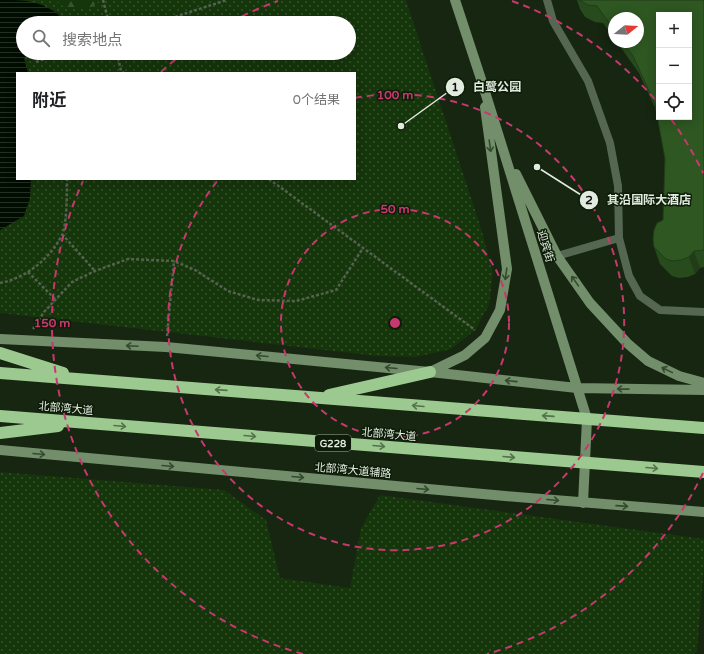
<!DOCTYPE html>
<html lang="zh">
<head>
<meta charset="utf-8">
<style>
  :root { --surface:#fff; --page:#f6f6f6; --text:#202124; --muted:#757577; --line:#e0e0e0 }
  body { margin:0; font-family:"Varela Round","Noto Sans SC",sans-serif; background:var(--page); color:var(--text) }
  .controls { position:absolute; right:12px; top:12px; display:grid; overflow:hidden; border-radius:0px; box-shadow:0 2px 10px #0003 }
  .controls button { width:36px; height:36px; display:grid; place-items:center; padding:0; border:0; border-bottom:1px solid var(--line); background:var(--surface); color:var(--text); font:20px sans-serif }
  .compass { position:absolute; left:608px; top:12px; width:36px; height:36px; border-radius:50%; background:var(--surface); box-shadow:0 2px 10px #0003; rotate:72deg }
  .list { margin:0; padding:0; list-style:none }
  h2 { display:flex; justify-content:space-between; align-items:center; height:52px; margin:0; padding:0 16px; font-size:17px }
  h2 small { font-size:13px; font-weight:400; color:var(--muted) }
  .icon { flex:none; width:22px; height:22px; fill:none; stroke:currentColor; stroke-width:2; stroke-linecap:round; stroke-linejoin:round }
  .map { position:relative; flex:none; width:704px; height:654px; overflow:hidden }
  .search { position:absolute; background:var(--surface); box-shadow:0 2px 10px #0003; left:16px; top:16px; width:340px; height:44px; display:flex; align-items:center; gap:10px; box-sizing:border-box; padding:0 14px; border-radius:22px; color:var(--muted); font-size:15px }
  .panel { position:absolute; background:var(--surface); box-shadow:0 2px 10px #0003; left:16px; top:72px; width:340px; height:108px; border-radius:0px }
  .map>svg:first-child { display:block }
  .grass { fill:url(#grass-dots); fill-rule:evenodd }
  .forest { fill:url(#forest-firs) }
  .water { fill:url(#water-rules) }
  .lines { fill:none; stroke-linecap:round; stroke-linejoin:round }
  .path { stroke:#54624f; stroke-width:2.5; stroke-dasharray:3 2; stroke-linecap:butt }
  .lane { stroke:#556750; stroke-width:8 }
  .secondary { stroke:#728e6a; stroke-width:10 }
  .highway { stroke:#9cc990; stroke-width:12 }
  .wall { fill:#284b1d }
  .shaded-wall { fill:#203d18 }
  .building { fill:#2e5722; stroke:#203d18; fill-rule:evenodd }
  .oneway { stroke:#354a2f }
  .oneway2 { stroke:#54724c }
  .ring { fill:none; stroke:#c7386f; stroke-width:2; stroke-dasharray:7 5 }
  .labels { text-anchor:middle; stroke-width:3; stroke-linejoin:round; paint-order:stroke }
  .shield { fill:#0d1c08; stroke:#a1ad9e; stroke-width:1 }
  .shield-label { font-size:10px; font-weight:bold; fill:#e1ebde }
  .street-label { font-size:11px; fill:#e1ebde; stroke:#0d1c08 }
  .centre { fill:#c7386f; stroke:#0d1c08; stroke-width:2 }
  .ring-label { font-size:12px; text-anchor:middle; font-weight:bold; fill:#c7386f; stroke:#0d1c08; stroke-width:3; stroke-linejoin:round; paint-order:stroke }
  .leader { fill:none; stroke:#e1ebde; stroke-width:1.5 }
  .callout-dot { fill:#e1ebde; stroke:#0d1c08; stroke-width:1.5 }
  .mark-label { font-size:12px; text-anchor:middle; font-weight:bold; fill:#111 }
  .callout-label { font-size:12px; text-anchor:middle; font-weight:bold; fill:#e1ebde; stroke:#0d1c08; stroke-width:3; stroke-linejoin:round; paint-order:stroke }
</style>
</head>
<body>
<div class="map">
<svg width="704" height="654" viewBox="0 0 704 654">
  <defs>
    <pattern id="grass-dots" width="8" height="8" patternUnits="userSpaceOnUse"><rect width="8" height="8" fill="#15350b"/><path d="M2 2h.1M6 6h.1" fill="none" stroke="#37522e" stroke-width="1.8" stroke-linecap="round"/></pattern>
    <pattern id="forest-firs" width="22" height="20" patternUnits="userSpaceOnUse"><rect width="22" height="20" fill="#15350b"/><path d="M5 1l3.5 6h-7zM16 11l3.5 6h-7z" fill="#37522e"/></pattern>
    <pattern id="water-rules" width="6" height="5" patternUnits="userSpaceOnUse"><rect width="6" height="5" fill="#000d00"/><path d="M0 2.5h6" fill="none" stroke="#253025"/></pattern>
  </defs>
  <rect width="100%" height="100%" fill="#162611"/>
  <path class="grass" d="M 0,0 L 406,0 L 480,225 L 493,272 L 489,305 L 475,330 L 451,349 L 416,357 L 378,356 L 0,313 ZM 23,23 L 349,23 L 349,53 L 23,53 ZM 17,73 L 355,73 L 355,179 L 17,179 Z
    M 0,472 L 224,490 L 266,520 L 280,578 L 350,588 L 361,528 L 380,495 L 704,539 L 704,563 L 697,652 L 693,654 L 0,654 Z"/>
  <path class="forest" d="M 55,0 L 100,0 L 91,8 L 64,7 Z"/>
  <path class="water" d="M 0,0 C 25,0 39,0 59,15 L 59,23 L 23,23 L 23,53 L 28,53 L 24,59 L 28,72 L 33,73 L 17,73 L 17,179 L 31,179 L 30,198 L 24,216 L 0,230 Z"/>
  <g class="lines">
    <path class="path" d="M 103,0 L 109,23
      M 156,23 L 227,0
      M 117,53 L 121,71 L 124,73
      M 36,62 L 63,53
      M 269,179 L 475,330
      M 62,234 L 95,271
      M 28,272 L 55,299
      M 0,283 C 26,278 50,259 62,235 C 67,224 67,192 67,179
      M 33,329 L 44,312 L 72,282 L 95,271 L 128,259 L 174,261 L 195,270 L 228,291 L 258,300 L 296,301 L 336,290 L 363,248
      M 167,336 L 174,261"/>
    <path class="lane" d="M 547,0 L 553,21 L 588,81 L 610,143 L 618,186 L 619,238 L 629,276 L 640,296 L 660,310 L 704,312
      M 557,256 L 619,238"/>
    <path class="secondary" d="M 455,0 L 481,79 L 587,419 L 583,503
      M 516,174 L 557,256 L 590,303 L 627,343 L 648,361 L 679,376 L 704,383
      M 0,339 L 166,347 L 430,372 L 577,388 L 704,390
      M 430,372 L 465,355 L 485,338 L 500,310 L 507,269 L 485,107
      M 0,450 L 505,496 L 704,512"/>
    <path class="highway" d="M 0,353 L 63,373
      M 0,373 L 704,428
      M 329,395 L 430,372
      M 0,416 L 704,472
      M 0,433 L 58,426"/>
  </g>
  <path class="wall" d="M 577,0 L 704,0 L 704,267 L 700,268 L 695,274 L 688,277 L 679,278 L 672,276 L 660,264 L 654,247 L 663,220 L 665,159 L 656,110 L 639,73 L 617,42 L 638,42 L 614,18 L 614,38 L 603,23 L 595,22 L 585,17 L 580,9 Z"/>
  <path class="shaded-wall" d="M 694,251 L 700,268 L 695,274 L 689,257 Z"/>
  <path class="building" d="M 579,0 L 704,0 L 704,250 L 694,251 L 689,257 L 681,260 L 672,261 L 666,259 L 654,247 L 653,239 L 654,230 L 657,223 L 663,220 L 665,159 L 655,104 L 633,56 L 623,42 L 638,42 L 638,18 L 614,18 L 614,30 L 597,6 L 588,5 ZM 659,15 L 689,15 L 689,117 L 659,117 Z"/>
  <defs><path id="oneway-shaft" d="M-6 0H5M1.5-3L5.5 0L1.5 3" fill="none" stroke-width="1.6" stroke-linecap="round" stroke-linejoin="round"/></defs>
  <g class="oneway">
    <use href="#oneway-shaft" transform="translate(490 146) rotate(82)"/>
    <use href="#oneway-shaft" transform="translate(506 274) rotate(98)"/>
    <use href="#oneway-shaft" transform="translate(575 281) rotate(-125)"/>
    <use href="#oneway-shaft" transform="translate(132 346) rotate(-177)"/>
    <use href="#oneway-shaft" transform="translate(262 356) rotate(-175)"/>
    <use href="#oneway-shaft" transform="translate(391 368) rotate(-175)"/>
    <use href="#oneway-shaft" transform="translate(667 370) rotate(-154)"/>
    <use href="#oneway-shaft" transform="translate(511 381) rotate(-174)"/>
    <use href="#oneway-shaft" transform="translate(623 389) rotate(-179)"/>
    <use href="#oneway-shaft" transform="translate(39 454) rotate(5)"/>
    <use href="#oneway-shaft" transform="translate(168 466) rotate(5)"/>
    <use href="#oneway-shaft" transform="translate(298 477) rotate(5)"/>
    <use href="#oneway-shaft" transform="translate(423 489) rotate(5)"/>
    <use href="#oneway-shaft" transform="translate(553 500) rotate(5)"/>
    <use href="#oneway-shaft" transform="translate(622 506) rotate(4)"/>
  </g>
  <g class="oneway2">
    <use href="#oneway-shaft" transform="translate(221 390) rotate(-176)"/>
    <use href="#oneway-shaft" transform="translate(418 406) rotate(-175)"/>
    <use href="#oneway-shaft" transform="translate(548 416) rotate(-176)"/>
    <use href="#oneway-shaft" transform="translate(120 426) rotate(5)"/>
    <use href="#oneway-shaft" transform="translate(250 436) rotate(5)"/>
    <use href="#oneway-shaft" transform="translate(379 446) rotate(5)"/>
    <use href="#oneway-shaft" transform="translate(509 457) rotate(5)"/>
    <use href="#oneway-shaft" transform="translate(652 468) rotate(5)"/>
  </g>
  <g class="ring">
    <circle cx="395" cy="323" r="114"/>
    <path d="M355 98A228 228 0 1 1 218 180"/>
    <path d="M703 473A343 343 0 0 1 487 654M303 654A343 343 0 0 1 83 181M161 72A343 343 0 0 1 181 55M231 22A343 343 0 0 1 278 1M512 1A343 343 0 0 1 658 103M671 119A343 343 0 0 1 703 173"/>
  </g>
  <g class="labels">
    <rect class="shield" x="315" y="435" width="36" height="16" rx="3"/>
    <g class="shield-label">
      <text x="333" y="447">G228</text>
    </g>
    <g class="street-label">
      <text transform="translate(546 246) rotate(73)" y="4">迎宾街</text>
      <text transform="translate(66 408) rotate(5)" y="4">北部湾大道</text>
      <text transform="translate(389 434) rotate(5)" y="4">北部湾大道</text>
      <text transform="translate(353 470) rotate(5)" y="4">北部湾大道辅路</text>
    </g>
  </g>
  <circle cx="395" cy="323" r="6" class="centre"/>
  <g class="ring-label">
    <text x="395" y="99">100 m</text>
    <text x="395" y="213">50 m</text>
    <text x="52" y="327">150 m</text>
  </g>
  <path class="leader" d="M401 126L455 87M537 167L589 200"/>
  <g class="callout-dot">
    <circle cx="401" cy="126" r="4"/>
    <circle cx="537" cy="167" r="4"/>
    <circle cx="455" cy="87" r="10"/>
    <circle cx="589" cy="200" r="10"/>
  </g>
  <g class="mark-label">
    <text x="455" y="91">1</text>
    <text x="589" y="204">2</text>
  </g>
  <g class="callout-label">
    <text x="497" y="91">白鹭公园</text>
    <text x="649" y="204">其沿国际大酒店</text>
  </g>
</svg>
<div class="controls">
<button>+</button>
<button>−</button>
<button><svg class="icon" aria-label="locate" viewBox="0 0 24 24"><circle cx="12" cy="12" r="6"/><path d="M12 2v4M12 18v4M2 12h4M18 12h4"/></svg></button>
</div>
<svg class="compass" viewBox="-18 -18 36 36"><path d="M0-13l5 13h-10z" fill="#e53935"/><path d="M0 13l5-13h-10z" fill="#757577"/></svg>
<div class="search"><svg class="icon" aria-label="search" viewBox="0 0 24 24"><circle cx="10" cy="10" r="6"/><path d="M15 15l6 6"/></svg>搜索地点</div>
<section class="panel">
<h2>附近<small>0个结果</small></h2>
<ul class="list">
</ul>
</section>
</div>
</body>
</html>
